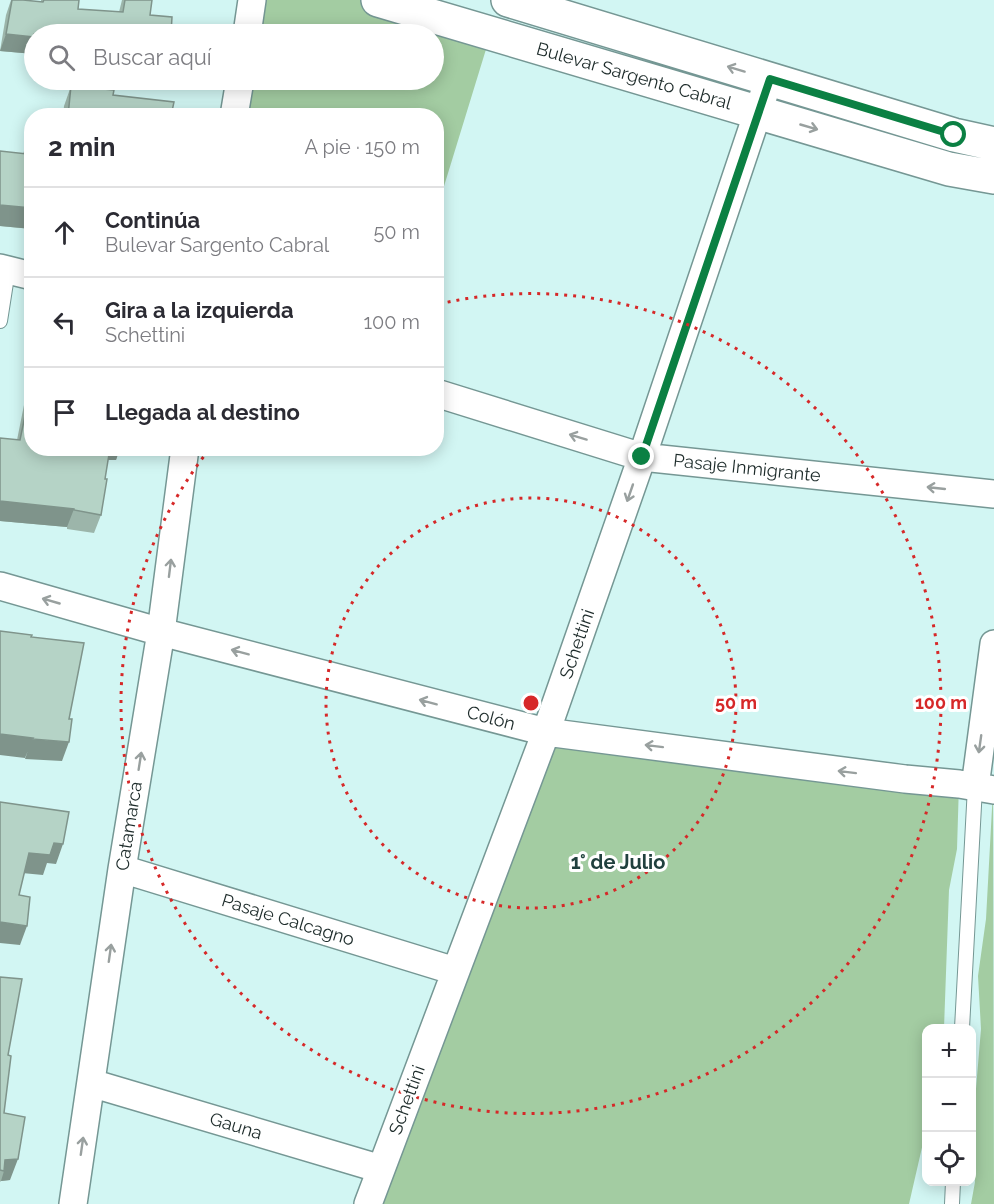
<!DOCTYPE html>
<html lang="es">
<head>
<meta charset="utf-8">
<style>
  :root { --surface:#fff; --page:#f2f2f3; --text:#2b2b33; --muted:#7c7c81; --line:#e1e1e2 }
  body { margin:0; font-family:Raleway,sans-serif; background:var(--page); color:var(--text) }
  .controls { position:absolute; right:18px; bottom:18px; display:grid; overflow:hidden; border-radius:12px; box-shadow:0 3px 15px #0003 }
  .controls button { width:54px; height:54px; display:grid; place-items:center; padding:0; border:0; border-bottom:2px solid var(--line); background:var(--surface); color:var(--text); font:30px sans-serif }
  .stop { position:absolute; width:18px; height:18px; margin:-14px; border:4px solid #0b8043; border-radius:50%; background:#fff }
  .stop.end { background:#0b8043; border-color:#fff; box-shadow:0 2px 6px #0008 }
  .list { margin:0; padding:0; list-style:none }
  h2 { display:flex; justify-content:space-between; align-items:center; height:78px; margin:0; padding:0 24px; font-size:26px }
  h2 small { font-size:20px; font-weight:400; color:var(--muted) }
  .list li { display:grid; grid-template-columns:39px 1fr auto; gap:18px; align-items:center; box-sizing:border-box; height:90px; padding:0 24px; border-top:2px solid var(--line) }
  .list b { display:block; font-size:22px; white-space:nowrap }
  .list p { margin:0; font-size:20px; white-space:nowrap; color:var(--muted) }
  .list em { font-size:20px; font-style:normal; color:var(--muted) }
  .icon { flex:none; width:33px; height:33px; fill:none; stroke:currentColor; stroke-width:2; stroke-linecap:round; stroke-linejoin:round }
  .map { position:relative; flex:none; width:994px; height:1204px; overflow:hidden }
  .search { position:absolute; background:var(--surface); box-shadow:0 3px 15px #0003; left:24px; top:24px; width:420px; height:66px; display:flex; align-items:center; gap:15px; box-sizing:border-box; padding:0 21px; border-radius:33px; color:var(--muted); font-size:22px }
  .panel { position:absolute; background:var(--surface); box-shadow:0 3px 15px #0003; left:24px; top:108px; width:420px; height:348px; border-radius:24px }
  .map>svg:first-child { display:block }
  .green { fill:#a3cca2 }
  .lines { fill:none; stroke-linecap:round; stroke-linejoin:round }
  .lane-casing { stroke:#759794; stroke-width:16 }
  .street-casing { stroke:#759794; stroke-width:30 }
  .secondary-casing { stroke:#759794; stroke-width:36 }
  .lane { stroke:#fff; stroke-width:14 }
  .street { stroke:#fff; stroke-width:27 }
  .secondary { stroke:#fff; stroke-width:33 }
  .wall { fill:#9cb5aa }
  .shaded-wall { fill:#7f948b }
  .building { fill:#b5d3c6; stroke:#7f948b; stroke-width:1.5 }
  .oneway { stroke:#99a09f }
  .route { stroke:#0b8043; stroke-width:8 }
  .ring { fill:none; stroke:#d62828; stroke-width:3; stroke-dasharray:3 6 }
  .labels { text-anchor:middle; stroke-width:6; stroke-linejoin:round; paint-order:stroke }
  .street-label { font-size:18px; fill:#1d2b2a; stroke:#fff }
  .neighbourhood-label { font-size:20px; font-weight:bold; fill:#20403e; stroke:#fff }
  .centre { fill:#d62828; stroke:#fff; stroke-width:3 }
  .ring-label { font-size:18px; text-anchor:middle; font-weight:bold; fill:#d62828; stroke:#fff; stroke-width:6; stroke-linejoin:round; paint-order:stroke }
</style>
</head>
<body>
<div class="map">
<svg width="994" height="1204" viewBox="0 0 994 1204">
  <rect width="100%" height="100%" fill="#d2f6f3"/>
  <path class="green" d="M 252,0 L 378,0 L 491,33 L 437,209 L 436,116 L 234,116 L 240,80 L 434,80 L 434,34 L 247,34 Z
    M 546,732 L 959,784 L 957,849 L 949,890 L 944,1028 L 926,1028 L 926,1130 L 909,1204 L 368,1204 Z
    M 993,790 L 994,1204 L 971,1204 L 975,1182 L 972,1136 L 981,1029 L 978,976 L 986,919 Z"/>
  <g class="lines">
    <defs>
      <path id="lane" d="M 0,321 L 8,270
        M 962,1028 L 975,787
        M 952,1204 L 953,1182"/>
      <path id="street" d="M 247,34 L 252,0
        M 234,116 L 240,80
        M 0,268 L 32,276
        M 436,393 L 642,457 L 994,494
        M 0,586 L 161,632 L 546,732 L 905,779 L 959,784 L 994,790
        M 975,787 L 994,644
        M 122,869 L 455,971
        M 91,1083 L 381,1169
        M 73,1204 L 122,869 L 161,632 L 185,448
        M 368,1204 L 546,732 L 642,457 L 769,79"/>
      <path id="secondary" d="M 378,0 L 949,169 L 994,177
        M 508,0 L 954,135 L 994,144"/>
    </defs>
    <use href="#lane" class="lane-casing"/>
    <use href="#street" class="street-casing"/>
    <use href="#secondary" class="secondary-casing"/>
    <use href="#lane" class="lane"/>
    <use href="#street" class="street"/>
    <use href="#secondary" class="secondary"/>
  </g>
  <path class="wall" d="M 11,0 L 41,2 L 41,0 L 79,0 L 78,9 L 119,12 L 122,0 L 152,0 L 150,15 L 34,34 L 34,54 L 0,51 L 6,15 Z
    M 71,86 L 113,95 L 171,116 L 63,116 L 64,106 Z
    M 32,131 L 32,229 L 0,226 L 25,148 Z
    M 32,365 L 32,448 L 120,448 L 116,460 L 108,460 L 105,479 L 101,515 L 94,533 L 67,529 L 67,527 L 0,521 L 0,438 L 17,440 Z
    M 0,977 L 8,1055 L 4,1113 L 10,1180 L 1,1181 L 0,1182 Z"/>
  <path class="shaded-wall" d="M 6,34 L 34,37 L 34,54 L 0,51 Z
    M 0,205 L 32,208 L 32,229 L 0,226 Z
    M 109,448 L 120,448 L 116,460 L 105,460 Z
    M 0,501 L 74,509 L 67,527 L 0,521 Z
    M 0,734 L 33,738 L 25,758 L 0,755 Z
    M 32,739 L 69,742 L 62,761 L 25,759 Z
    M 54,843 L 63,844 L 56,864 L 47,863 L 43,875 L 22,873 L 29,853 Z
    M 0,922 L 27,926 L 20,945 L 0,943 Z
    M 18,1159 L 10,1180 L 1,1181 L 4,1171 L 5,1160 Z"/>
  <path class="building" d="M 12,0 L 23,0 L 43,2 L 44,0 L 79,0 L 78,9 L 123,12 L 125,0 L 152,0 L 150,15 L 172,17 L 171,34 L 34,34 L 34,37 L 6,34 Z
    M 71,86 L 114,90 L 113,95 L 174,102 L 171,116 L 68,116 Z
    M 32,133 L 32,208 L 0,205 L 0,151 L 27,154 Z
    M 32,382 L 32,448 L 110,448 L 105,479 L 107,479 L 101,515 L 74,510 L 74,509 L 0,501 L 0,438 L 20,440 Z
    M 0,631 L 32,635 L 31,637 L 84,643 L 69,719 L 72,719 L 69,742 L 32,739 L 33,738 L 0,734 Z
    M 0,802 L 69,812 L 63,844 L 54,843 L 50,855 L 29,853 L 19,895 L 30,897 L 27,926 L 0,922 Z
    M 0,977 L 22,979 L 8,1055 L 11,1056 L 4,1113 L 25,1117 L 18,1159 L 5,1160 L 4,1171 L 0,1170 Z"/>
  <defs><path id="oneway-shaft" d="M-6 0H5M1.5-3L5.5 0L1.5 3" fill="none" stroke-width="1.6" stroke-linecap="round" stroke-linejoin="round" transform="scale(1.5)"/></defs>
  <g class="oneway">
    <use href="#oneway-shaft" transform="translate(736 69) rotate(-163)"/>
    <use href="#oneway-shaft" transform="translate(809 127) rotate(16)"/>
    <use href="#oneway-shaft" transform="translate(578 437) rotate(-163)"/>
    <use href="#oneway-shaft" transform="translate(936 488) rotate(-174)"/>
    <use href="#oneway-shaft" transform="translate(630 493) rotate(109)"/>
    <use href="#oneway-shaft" transform="translate(170 568) rotate(-83)"/>
    <use href="#oneway-shaft" transform="translate(51 601) rotate(-164)"/>
    <use href="#oneway-shaft" transform="translate(240 652) rotate(-165)"/>
    <use href="#oneway-shaft" transform="translate(428 702) rotate(-165)"/>
    <use href="#oneway-shaft" transform="translate(980 744) rotate(98)"/>
    <use href="#oneway-shaft" transform="translate(654 746) rotate(-173)"/>
    <use href="#oneway-shaft" transform="translate(140 761) rotate(-81)"/>
    <use href="#oneway-shaft" transform="translate(847 772) rotate(-173)"/>
    <use href="#oneway-shaft" transform="translate(110 953) rotate(-82)"/>
    <use href="#oneway-shaft" transform="translate(82 1146) rotate(-82)"/>
  </g>
  <g class="lines">
    <path class="route" d="M 642,457 L 770,79 L 954,135"/>
  </g>
  <g class="ring">
    <circle cx="531" cy="703" r="205"/>
    <path d="M439 304A410 410 0 1 1 208 451"/>
  </g>
  <g class="labels">
    <g class="street-label">
      <text transform="translate(634 76) rotate(16)" y="6">Bulevar Sargento Cabral</text>
      <text transform="translate(747 468) rotate(6)" y="6">Pasaje Inmigrante</text>
      <text transform="translate(577 644) rotate(-71)" y="6">Schettini</text>
      <text transform="translate(491 718) rotate(15)" y="6">Colón</text>
      <text transform="translate(129 826) rotate(-81)" y="6">Catamarca</text>
      <text transform="translate(288 920) rotate(17)" y="6">Pasaje Calcagno</text>
      <text transform="translate(407 1100) rotate(-70)" y="6">Schettini</text>
      <text transform="translate(236 1126) rotate(17)" y="6">Gauna</text>
    </g>
    <g class="neighbourhood-label">
      <text x="618" y="869">1° de Julio</text>
    </g>
  </g>
  <circle cx="531" cy="703" r="9" class="centre"/>
  <g class="ring-label">
    <text x="736" y="709">50 m</text>
    <text x="941" y="709">100 m</text>
  </g>
</svg>
<div class="controls">
<button>+</button>
<button>−</button>
<button><svg class="icon" aria-label="locate" viewBox="0 0 24 24"><circle cx="12" cy="12" r="6"/><path d="M12 2v4M12 18v4M2 12h4M18 12h4"/></svg></button>
</div>
<div class="stop" style="left:954px;top:135px"></div>
<div class="stop end" style="left:642px;top:457px"></div>
<div class="search"><svg class="icon" aria-label="search" viewBox="0 0 24 24"><circle cx="10" cy="10" r="6"/><path d="M15 15l6 6"/></svg>Buscar aquí</div>
<section class="panel">
<h2>2 min<small>A pie · 150 m</small></h2>
<ul class="list">
<li><svg class="icon" aria-label="ahead" viewBox="0 0 24 24"><path d="M12 20V5M6 11l6-6 6 6"/></svg><div><b>Continúa</b><p>Bulevar Sargento Cabral</p></div><em>50 m</em></li>
<li><svg class="icon" aria-label="left" viewBox="0 0 24 24"><path d="M17 20v-9H6M10 6l-5 5 5 5"/></svg><div><b>Gira a la izquierda</b><p>Schettini</p></div><em>100 m</em></li>
<li><svg class="icon" aria-label="arrive" viewBox="0 0 24 24"><path d="M6 21V4h12l-3 4 3 4H6"/></svg><div><b>Llegada al destino</b></div></li>
</ul>
</section>
</div>
</body>
</html>
